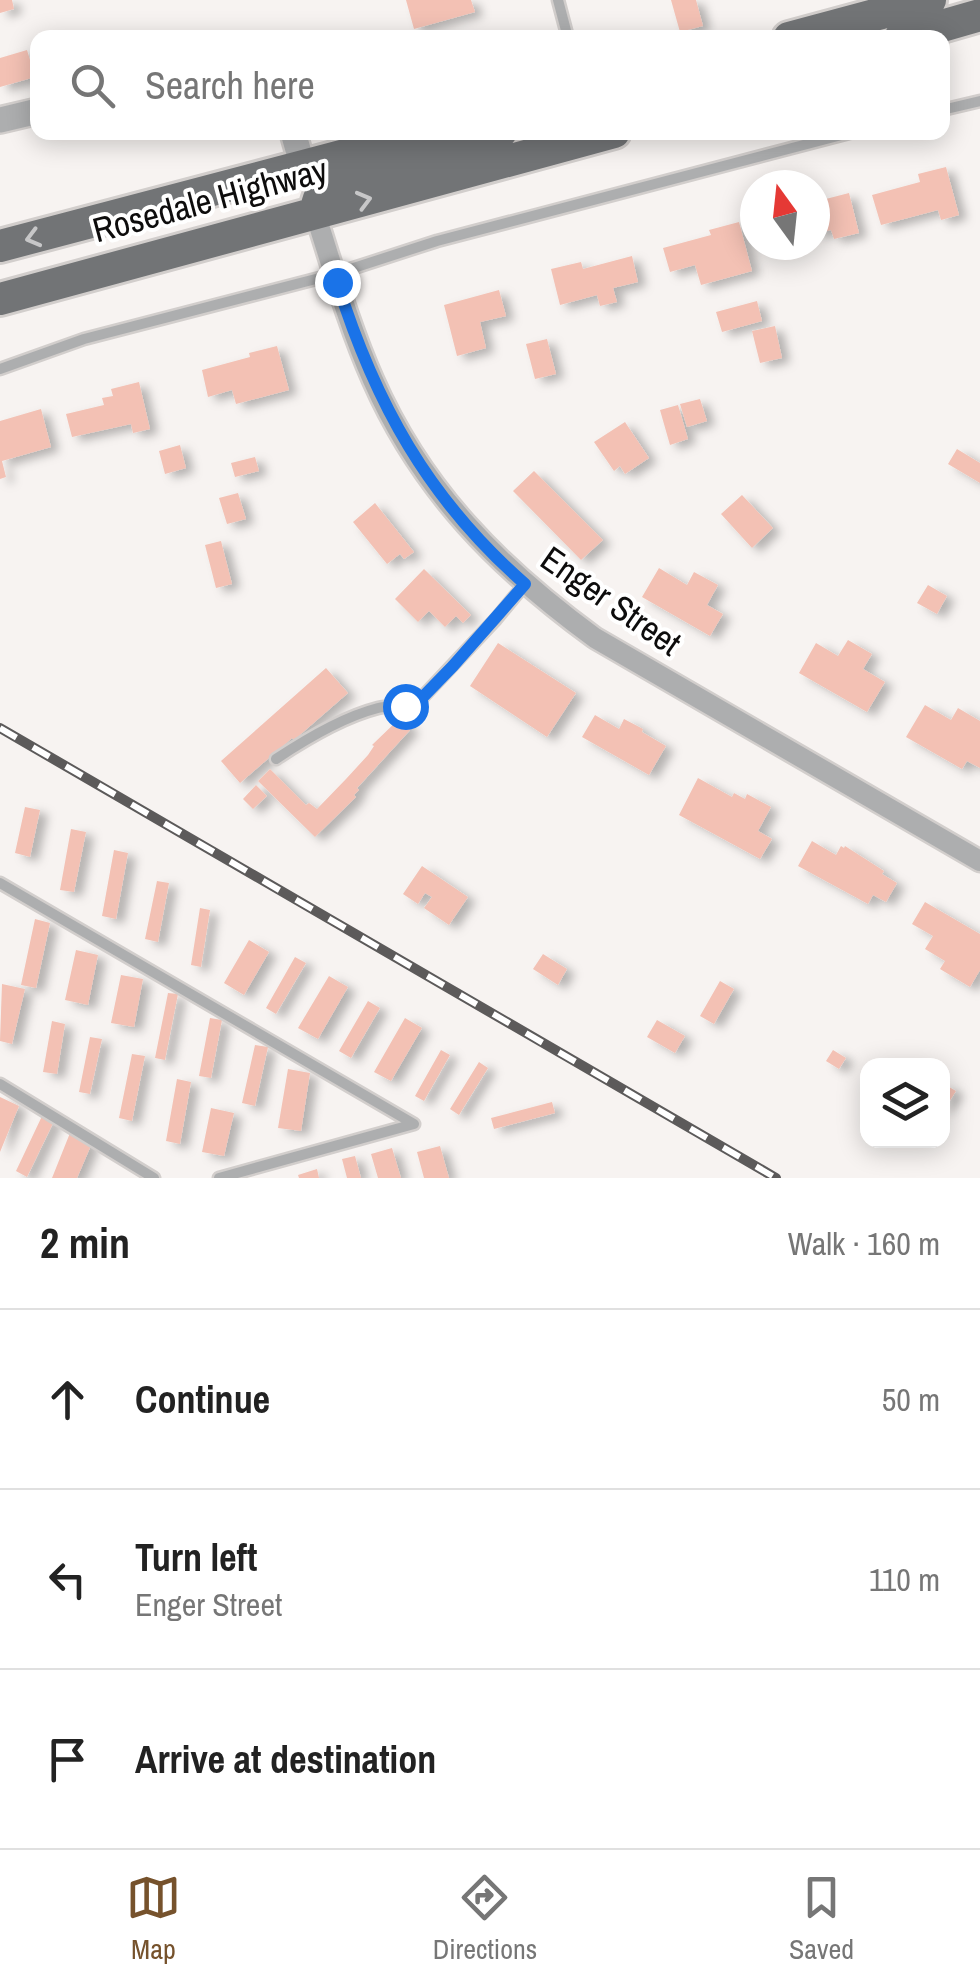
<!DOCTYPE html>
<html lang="en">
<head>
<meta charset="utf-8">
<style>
  :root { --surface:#fff; --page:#f2f2f2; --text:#222; --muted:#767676; --line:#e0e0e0; --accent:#76522c }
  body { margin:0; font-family:"Archivo Narrow",sans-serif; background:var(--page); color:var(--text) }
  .controls { position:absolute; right:30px; bottom:30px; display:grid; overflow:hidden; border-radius:20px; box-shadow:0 5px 25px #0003 }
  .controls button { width:90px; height:90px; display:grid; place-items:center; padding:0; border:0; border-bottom:2px solid var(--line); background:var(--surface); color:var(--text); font:50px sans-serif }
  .compass { position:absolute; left:740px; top:170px; width:90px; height:90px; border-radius:50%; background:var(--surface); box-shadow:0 5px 25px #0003; rotate:345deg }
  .stop { position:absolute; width:30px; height:30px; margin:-22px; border:8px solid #1a73e8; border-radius:50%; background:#fff }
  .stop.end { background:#1a73e8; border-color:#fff; box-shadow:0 2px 10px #0008 }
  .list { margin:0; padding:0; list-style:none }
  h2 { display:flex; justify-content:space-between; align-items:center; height:130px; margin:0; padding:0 40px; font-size:42px }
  h2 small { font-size:32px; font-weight:400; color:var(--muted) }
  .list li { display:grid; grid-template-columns:65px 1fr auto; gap:30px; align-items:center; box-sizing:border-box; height:180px; padding:0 40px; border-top:2px solid var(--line) }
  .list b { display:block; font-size:38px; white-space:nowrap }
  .list p { margin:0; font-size:32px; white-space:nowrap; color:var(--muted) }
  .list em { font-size:32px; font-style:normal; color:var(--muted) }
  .icon { flex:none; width:55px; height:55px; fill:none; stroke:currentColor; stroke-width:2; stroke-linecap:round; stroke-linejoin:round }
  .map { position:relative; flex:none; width:980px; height:1178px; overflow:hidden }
  .search { position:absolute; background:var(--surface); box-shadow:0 5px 25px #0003; left:30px; right:30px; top:30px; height:110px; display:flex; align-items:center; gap:25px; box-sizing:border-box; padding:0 35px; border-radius:20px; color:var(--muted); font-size:38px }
  .sheet { height:670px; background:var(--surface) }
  nav { display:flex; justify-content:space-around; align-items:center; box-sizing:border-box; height:140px; border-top:2px solid var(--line); background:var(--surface); font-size:28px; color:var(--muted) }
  nav a { display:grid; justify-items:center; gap:5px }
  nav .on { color:var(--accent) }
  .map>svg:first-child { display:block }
  .building { fill:#f3c1b4; filter:url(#shadow) }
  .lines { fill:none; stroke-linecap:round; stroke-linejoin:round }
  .service-casing { stroke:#d2cecc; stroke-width:15 }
  .minor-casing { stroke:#d2cecc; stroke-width:25 }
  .tertiary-casing { stroke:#d2cecc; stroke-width:30 }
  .primary-casing { stroke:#d2cecc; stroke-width:38 }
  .service { stroke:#adaeaf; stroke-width:10 }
  .minor { stroke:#adaeaf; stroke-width:20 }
  .tertiary { stroke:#adaeaf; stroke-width:25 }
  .primary { stroke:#727476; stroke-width:32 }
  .rail-casing { stroke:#5c5a5a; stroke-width:10 }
  .rail { stroke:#fff; stroke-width:6; stroke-dasharray:19; stroke-linecap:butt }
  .oneway { stroke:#c7c7c8 }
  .route { stroke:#1a73e8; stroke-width:12 }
  .labels { text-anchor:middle; stroke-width:8; stroke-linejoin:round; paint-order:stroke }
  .street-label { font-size:35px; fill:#0d0c0c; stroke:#fff }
</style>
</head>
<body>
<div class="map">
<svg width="980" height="1178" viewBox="0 0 980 1178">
  <defs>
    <filter id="shadow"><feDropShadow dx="8" dy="4.5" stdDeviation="5" flood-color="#0004"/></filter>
  </defs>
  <rect width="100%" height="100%" fill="#f7f3f1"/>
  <path class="building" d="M 0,0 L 12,0 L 14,9 L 0,13 Z
    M 406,0 L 471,0 L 475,12 L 414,29 Z
    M 671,0 L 696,0 L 703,26 L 680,32 Z
    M 27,50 L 35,77 L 0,87 L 0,58 Z
    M 946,167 L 959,215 L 941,220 L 938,210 L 881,225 L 872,195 L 920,182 L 918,174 Z
    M 849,193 L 859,233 L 834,239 L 831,230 L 815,234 L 815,206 L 823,204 L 822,200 Z
    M 739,222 L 752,271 L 701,285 L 695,265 L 670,272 L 663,248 L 711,235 L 709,230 Z
    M 632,256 L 638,282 L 613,288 L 617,302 L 600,306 L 597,295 L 560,305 L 551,269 L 581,262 L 583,269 Z
    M 499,290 L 506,316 L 480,322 L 486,348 L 457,356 L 444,305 Z
    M 757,301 L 762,321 L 722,332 L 716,312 Z
    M 775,326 L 782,358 L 760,363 L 752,331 Z
    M 547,339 L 556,374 L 535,379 L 526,344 Z
    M 277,346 L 289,390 L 236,404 L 232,390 L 208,397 L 202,370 L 250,357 L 249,353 Z
    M 139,382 L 150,429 L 133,433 L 131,424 L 72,437 L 66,414 L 104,405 L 102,398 L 113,396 L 111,389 Z
    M 700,399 L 707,421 L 687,427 L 680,404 Z
    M 678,405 L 688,439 L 670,445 L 660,410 Z
    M 41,409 L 51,447 L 2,461 L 6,477 L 0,479 L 0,421 Z
    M 625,422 L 649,458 L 625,474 L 620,466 L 614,471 L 594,442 Z
    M 180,445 L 186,468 L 165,474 L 159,451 Z
    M 957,449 L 980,463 L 980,483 L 948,464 Z
    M 255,457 L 259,471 L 235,477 L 231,463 Z
    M 534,471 L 603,540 L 581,560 L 513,491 Z
    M 238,493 L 246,519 L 227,524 L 219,498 Z
    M 742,495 L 773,528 L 752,548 L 721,514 Z
    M 375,503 L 414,552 L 404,559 L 400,554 L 387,564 L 353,522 Z
    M 221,541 L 232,584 L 216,588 L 205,545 Z
    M 659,568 L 687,585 L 694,572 L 718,585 L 707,605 L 723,614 L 710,636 L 642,597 Z
    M 424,569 L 471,615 L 463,623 L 456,616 L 445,627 L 429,611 L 418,622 L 395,599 Z
    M 928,585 L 947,596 L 937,614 L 917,603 Z
    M 848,640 L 872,654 L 863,669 L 885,682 L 867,712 L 799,673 L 816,643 L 838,656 Z
    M 498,643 L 576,693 L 547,737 L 470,686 Z
    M 326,668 L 348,693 L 294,740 L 292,738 L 240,783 L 221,761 Z
    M 925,705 L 951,720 L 958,708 L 980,721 L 980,768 L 967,761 L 962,769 L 906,737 Z
    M 595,715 L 619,729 L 624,719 L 643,729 L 642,732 L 666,746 L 649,775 L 582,737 Z
    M 400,718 L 411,729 L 357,788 L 359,790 L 354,795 L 356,797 L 315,837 L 258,781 L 270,769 L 306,805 L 309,803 L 317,809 L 346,779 L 368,755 L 374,746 L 372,745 Z
    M 698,778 L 732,797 L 734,793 L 745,799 L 747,794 L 771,807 L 758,831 L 772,839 L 760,859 L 679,815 Z
    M 256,785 L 267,796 L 253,809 L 243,799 Z
    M 25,807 L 40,810 L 30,857 L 15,853 Z
    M 71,829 L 86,832 L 74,892 L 60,890 Z
    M 812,841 L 836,855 L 841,846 L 844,848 L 845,846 L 884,871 L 882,874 L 897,883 L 886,902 L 873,895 L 868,904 L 798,866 Z
    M 114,850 L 128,853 L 116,919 L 102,916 Z
    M 422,866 L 468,897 L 449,925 L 424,908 L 432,897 L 425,893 L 418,904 L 403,894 Z
    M 157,881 L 169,883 L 158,942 L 145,939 Z
    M 925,902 L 980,934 L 980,970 L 970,987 L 940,969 L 945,961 L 925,949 L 933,936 L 912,924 Z
    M 200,908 L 210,910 L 201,967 L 191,965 Z
    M 35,919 L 50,923 L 36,988 L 21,985 Z
    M 249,940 L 269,952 L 244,995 L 224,983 Z
    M 76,950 L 98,955 L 88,1005 L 65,1000 Z
    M 543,954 L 567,969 L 558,985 L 533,969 Z
    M 295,957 L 306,963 L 276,1014 L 266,1008 Z
    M 121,975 L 143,979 L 134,1027 L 111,1023 Z
    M 329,976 L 348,987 L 318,1039 L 298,1028 Z
    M 720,981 L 734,989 L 714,1024 L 700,1016 Z
    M 2,984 L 25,989 L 12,1044 L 0,1041 Z
    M 168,993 L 178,994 L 165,1060 L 155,1058 Z
    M 368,1001 L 380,1008 L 351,1058 L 339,1051 Z
    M 210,1018 L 222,1020 L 211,1078 L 199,1076 Z
    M 405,1018 L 422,1028 L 391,1081 L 374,1072 Z
    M 657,1020 L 685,1036 L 675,1053 L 647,1037 Z
    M 52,1021 L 65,1024 L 57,1074 L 43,1072 Z
    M 90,1037 L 102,1039 L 90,1094 L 79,1092 Z
    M 255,1045 L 268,1047 L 255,1106 L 242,1103 Z
    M 441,1050 L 450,1055 L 424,1101 L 415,1096 Z
    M 833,1050 L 846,1058 L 839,1069 L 826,1061 Z
    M 132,1054 L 145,1056 L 132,1121 L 119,1118 Z
    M 479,1062 L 488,1068 L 459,1115 L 450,1109 Z
    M 288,1069 L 310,1073 L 301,1131 L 278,1128 Z
    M 177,1079 L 191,1082 L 180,1144 L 166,1141 Z
    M 942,1083 L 956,1091 L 942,1113 Z
    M 0,1097 L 19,1106 L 0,1152 Z
    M 552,1102 L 555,1113 L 494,1129 L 491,1118 Z
    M 211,1108 L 234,1113 L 224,1156 L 202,1152 Z
    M 43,1114 L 55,1119 L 27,1177 L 16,1171 Z
    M 70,1133 L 92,1143 L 77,1178 L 52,1178 Z
    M 440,1146 L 449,1178 L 424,1178 L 417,1152 Z
    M 392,1148 L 401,1178 L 378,1178 L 371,1154 Z
    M 355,1156 L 361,1178 L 347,1178 L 342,1159 Z
    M 317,1169 L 319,1178 L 299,1178 L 298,1175 Z"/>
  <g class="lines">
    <defs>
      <path id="service" d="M 558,0 L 568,38
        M 942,110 L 980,101
        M 0,369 L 84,339 L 335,274 L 437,241 L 853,132
        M 276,759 C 306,739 343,717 378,708 C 391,705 404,707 418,702 L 496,619 L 525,584
        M 0,883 L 414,1124
        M 0,1084 L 154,1178
        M 219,1178 L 414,1124"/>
      <path id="minor" d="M 315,213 C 333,269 349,326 373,380 C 422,491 499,568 595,638 L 980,861"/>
      <path id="tertiary" d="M 0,120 L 38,111
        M 293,132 L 303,167"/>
      <path id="primary" d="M 789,38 L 930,0
        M 900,38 L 980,15
        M 315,213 C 319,194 324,184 341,175 L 501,132
        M 0,246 L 432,132
        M 0,299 L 614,132"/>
    </defs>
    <use href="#service" class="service-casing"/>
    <use href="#minor" class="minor-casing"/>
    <use href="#tertiary" class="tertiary-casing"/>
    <use href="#primary" class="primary-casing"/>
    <use href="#service" class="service"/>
    <use href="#minor" class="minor"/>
    <use href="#tertiary" class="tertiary"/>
    <use href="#primary" class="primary"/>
    <defs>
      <path id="rail" d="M 0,728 L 776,1178"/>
    </defs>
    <use href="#rail" class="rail-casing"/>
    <use href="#rail" class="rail"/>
  </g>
  <defs><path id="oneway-chevron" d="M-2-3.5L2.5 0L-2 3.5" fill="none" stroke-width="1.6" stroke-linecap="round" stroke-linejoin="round" transform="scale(2.5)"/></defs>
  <g class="oneway">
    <use href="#oneway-chevron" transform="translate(364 200) rotate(-15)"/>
    <use href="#oneway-chevron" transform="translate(33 238) rotate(165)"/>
  </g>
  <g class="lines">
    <path class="route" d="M 337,282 C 375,403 428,499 525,584 L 453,666 L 418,702 L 405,706"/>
  </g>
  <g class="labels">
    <g class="street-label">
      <text transform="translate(210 200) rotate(-15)" y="12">Rosedale Highway</text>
      <text transform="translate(611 601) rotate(35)" y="12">Enger Street</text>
    </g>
  </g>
</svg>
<div class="controls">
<button><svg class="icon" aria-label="layers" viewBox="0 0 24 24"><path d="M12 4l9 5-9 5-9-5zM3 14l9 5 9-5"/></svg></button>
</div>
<svg class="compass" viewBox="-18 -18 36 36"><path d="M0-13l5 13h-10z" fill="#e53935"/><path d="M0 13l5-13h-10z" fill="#767676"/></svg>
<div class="stop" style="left:405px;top:706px"></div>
<div class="stop end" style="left:337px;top:282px"></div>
<div class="search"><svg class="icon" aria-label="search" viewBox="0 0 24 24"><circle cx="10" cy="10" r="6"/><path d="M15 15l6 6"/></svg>Search here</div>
</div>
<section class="sheet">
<h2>2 min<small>Walk · 160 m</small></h2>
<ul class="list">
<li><svg class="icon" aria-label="ahead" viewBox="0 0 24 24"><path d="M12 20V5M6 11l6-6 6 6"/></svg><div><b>Continue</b></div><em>50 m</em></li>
<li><svg class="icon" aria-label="left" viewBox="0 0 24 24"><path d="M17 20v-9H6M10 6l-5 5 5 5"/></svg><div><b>Turn left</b><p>Enger Street</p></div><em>110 m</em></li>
<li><svg class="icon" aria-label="arrive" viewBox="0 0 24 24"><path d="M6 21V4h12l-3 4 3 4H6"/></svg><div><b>Arrive at destination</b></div></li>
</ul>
</section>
<nav>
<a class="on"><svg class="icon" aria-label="map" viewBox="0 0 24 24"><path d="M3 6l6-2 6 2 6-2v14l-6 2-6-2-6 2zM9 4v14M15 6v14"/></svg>Map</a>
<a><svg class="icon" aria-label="directions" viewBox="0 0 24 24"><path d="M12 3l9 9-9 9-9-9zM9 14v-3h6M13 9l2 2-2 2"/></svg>Directions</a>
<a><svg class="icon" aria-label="saved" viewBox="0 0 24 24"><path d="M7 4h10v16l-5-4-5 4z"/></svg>Saved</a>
</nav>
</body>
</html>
